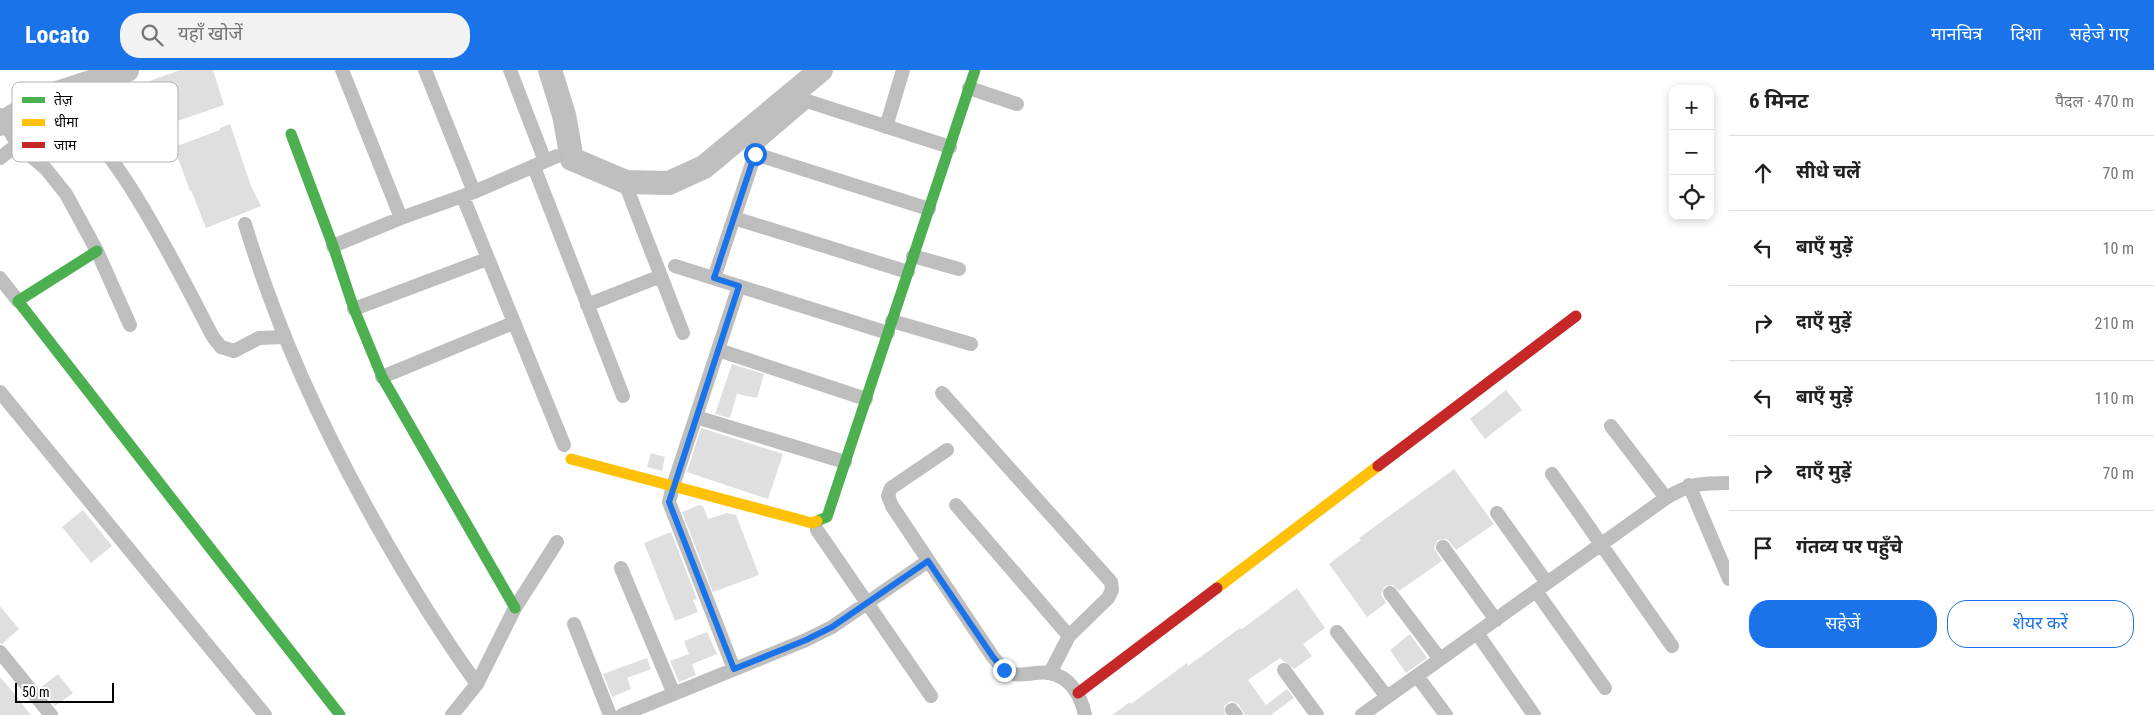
<!DOCTYPE html>
<html lang="hi">
<head>
<meta charset="utf-8">
<style>
  :root { --surface:#fff; --page:#f2f2f2; --text:#202124; --muted:#757577; --line:#e0e0e0; --accent:#1a73e8 }
  body { margin:0; font-family:"Roboto Condensed","Noto Sans Devanagari",sans-serif; background:var(--page); color:var(--text) }
  .controls { position:absolute; right:15px; top:15px; display:grid; overflow:hidden; border-radius:10px; box-shadow:0 2px 8px #0003 }
  .controls button { width:45px; height:45px; display:grid; place-items:center; padding:0; border:0; border-bottom:1px solid var(--line); background:var(--surface); color:var(--text); font:25px sans-serif }
  .scale { position:absolute; left:15px; bottom:12px; width:99px; box-sizing:border-box; padding-left:5px; border:2px solid #000; border-top:0; font-size:14px; line-height:18px; white-space:nowrap; color:#000; -webkit-text-stroke:4px #fff; paint-order:stroke }
  .stop { position:absolute; width:15px; height:15px; margin:-11px; border:4px solid #1a73e8; border-radius:50%; background:#fff }
  .stop.end { background:#1a73e8; border-color:#fff; box-shadow:0 1px 5px #0008 }
  .list { margin:0; padding:0; list-style:none }
  h2 { display:flex; justify-content:space-between; align-items:center; height:65px; margin:0; padding:0 20px; font-size:21px }
  h2 small { font-size:16px; font-weight:400; color:var(--muted) }
  .list li { display:grid; grid-template-columns:32px 1fr auto; gap:15px; align-items:center; box-sizing:border-box; height:75px; padding:0 20px; border-top:1px solid var(--line) }
  .list b { display:block; font-size:19px; white-space:nowrap }
  .list em { font-size:16px; font-style:normal; color:var(--muted) }
  .actions { display:flex; gap:10px; padding:15px 20px }
  .actions a { flex:1; padding:11px 0; border:1px solid var(--accent); border-radius:20px; text-align:center; font-size:18px; color:var(--accent) }
  .actions .main { background:var(--accent); color:#fff }
  .icon { flex:none; width:28px; height:28px; fill:none; stroke:currentColor; stroke-width:2; stroke-linecap:round; stroke-linejoin:round }
  .map { position:relative; flex:none; width:1729px; height:645px; overflow:hidden }
  header { display:flex; align-items:center; gap:30px; box-sizing:border-box; height:70px; padding:0 25px; background:var(--accent); color:#fff }
  header strong { font-size:24px }
  nav { display:flex; gap:28px; margin-inline-start:auto; font-size:18px }
  .search { width:350px; height:45px; background:var(--page); display:flex; align-items:center; gap:12px; box-sizing:border-box; padding:0 18px; border-radius:20px; color:var(--muted); font-size:19px }
  main { display:flex }
  aside { flex:1; background:var(--surface) }
  .map>svg:first-child { display:block }
  .lines { fill:none; stroke-linecap:round; stroke-linejoin:round }
  .river { stroke:#bfbfbf; stroke-width:24 }
  .building { fill:#dfdfdf }
  .street { stroke:#bebebe; stroke-width:14 }
  .fast { stroke:#4caf50; stroke-width:11 }
  .slow { stroke:#ffc107; stroke-width:11 }
  .jam { stroke:#c62828; stroke-width:11 }
  .route { stroke:#1a73e8; stroke-width:6 }
  .key { fill:#fff; stroke:#b2b2b2; stroke-width:1 }
  .key-label { font-size:14px; fill:#000 }
</style>
</head>
<body>
<header>
<strong>Locato</strong>
<div class="search"><svg class="icon" aria-label="search" viewBox="0 0 24 24"><circle cx="10" cy="10" r="6"/><path d="M15 15l6 6"/></svg>यहाँ खोजें</div>
<nav><a>मानचित्र</a><a>दिशा</a><a>सहेजे गए</a></nav>
</header>
<main>
<div class="map">
<svg width="1729" height="645" viewBox="0 0 1729 645">
  <rect width="100%" height="100%" fill="#fff"/>
  <g class="lines">
    <path class="river" d="M 550,0 L 564,45 L 572,89 L 626,112 L 669,113 L 704,97 L 821,0
      M 0,54 L 45,27 L 127,0"/>
  </g>
  <path class="building" d="M 181,0 L 213,0 L 224,35 L 166,55 L 134,70 L 118,26 L 152,10 Z
    M 230,54 L 251,116 L 261,136 L 206,158 L 191,120 L 190,121 L 174,77 L 220,60 L 220,58 Z
    M 732,294 L 764,304 L 757,328 L 737,324 L 730,348 L 715,344 Z
    M 1506,320 L 1522,340 L 1485,369 L 1470,349 Z
    M 701,358 L 783,384 L 768,429 L 687,402 Z
    M 651,383 L 665,387 L 662,401 L 647,397 Z
    M 1454,399 L 1494,454 L 1456,480 L 1447,469 L 1438,470 L 1434,478 L 1442,491 L 1399,521 L 1393,515 L 1385,516 L 1381,524 L 1386,533 L 1367,547 L 1329,494 L 1361,470 L 1359,468 Z
    M 699,435 L 703,436 L 708,449 L 727,443 L 736,445 L 759,505 L 713,522 L 682,442 Z
    M 83,440 L 112,476 L 91,493 L 62,457 Z
    M 671,462 L 697,529 L 693,530 L 698,542 L 675,551 L 644,473 Z
    M 1297,518 L 1325,558 L 1303,574 L 1312,586 L 1294,599 L 1280,588 L 1248,610 L 1266,635 L 1287,619 L 1294,628 L 1272,644 L 1273,645 L 1245,645 L 1239,635 L 1231,631 L 1224,636 L 1225,645 L 1112,645 L 1130,632 L 1131,634 L 1187,593 L 1188,596 L 1240,558 L 1242,559 Z
    M 0,536 L 19,559 L 2,574 L 0,573 Z
    M 707,562 L 717,584 L 692,594 L 696,605 L 679,612 L 670,591 L 689,584 L 684,571 Z
    M 1410,564 L 1427,588 L 1406,603 L 1390,580 Z
    M 647,588 L 651,599 L 627,608 L 631,619 L 612,627 L 603,604 Z
    M 58,604 L 73,623 L 55,636 L 40,618 Z
    M 0,607 L 13,622 L 31,645 L 0,645 Z"/>
  <g class="lines">
    <path class="street" d="M 342,0 L 401,148
      M 425,0 L 474,122
      M 510,0 L 545,91
      M 969,18 L 1017,34
      M 0,45 L 18,75 L 46,99 L 66,124 L 97,181 L 130,255
      M 886,57 L 903,0
      M 755,84 L 929,139
      M 0,88 C 19,74 44,49 69,52 C 109,56 192,228 213,267 L 221,277 L 234,281 L 259,268 L 284,267
      M 534,97 L 623,326
      M 628,121 L 683,263
      M 463,127 L 564,375
      M 734,148 L 908,202
      M 245,154 C 278,262 321,356 376,454 C 407,509 440,563 477,614
      M 333,176 L 401,148 L 474,122 L 557,86
      M 913,186 L 959,199
      M 675,196 L 888,263
      M 0,208 L 18,231
      M 714,208 L 759,72 L 807,31 L 950,77
      M 587,235 L 661,206
      M 354,239 L 487,189
      M 892,251 L 971,274
      M 718,280 L 866,329
      M 382,307 L 513,253
      M 0,322 L 265,645
      M 942,323 L 1111,512 L 1112,520 L 1108,528 L 1069,566 L 1050,603
      M 696,347 L 845,392
      M 1611,356 L 1666,428
      M 947,380 L 891,418 L 888,426 L 892,436 L 993,587 C 999,594 1005,602 1014,604 C 1025,606 1038,601 1049,603 C 1070,606 1081,626 1085,645
      M 1552,404 L 1672,576
      M 1689,415 L 1729,509
      M 956,435 L 1069,566
      M 1497,443 L 1547,513
      M 817,460 L 931,626
      M 1443,477 L 1496,550
      M 621,498 L 674,624
      M 1536,521 L 1605,618
      M 1390,523 L 1440,589
      M 574,554 L 610,645
      M 1337,562 L 1387,627
      M 1477,563 L 1534,645
      M 0,582 L 51,645
      M 734,599 L 669,432 L 673,416 L 739,216
      M 1284,600 L 1317,645
      M 1417,606 L 1446,645
      M 1232,640 L 1236,645
      M 452,645 L 477,614 L 515,538 L 557,472
      M 622,645 L 806,570 L 832,557 L 928,491
      M 1362,645 L 1666,428 C 1691,413 1701,413 1729,413"/>
    <path class="fast" d="M 291,64 L 333,176 L 354,239 L 382,307 L 515,538
      M 97,181 L 18,231 L 340,645
      M 817,451 L 827,447 L 975,0"/>
    <path class="slow" d="M 571,389 L 812,453 L 817,451
      M 1217,518 L 1378,396"/>
    <path class="jam" d="M 1378,396 L 1576,246
      M 1078,623 L 1217,518"/>
  </g>
  <g class="lines">
    <path class="route" d="M 755,84 L 714,208 L 739,216 L 669,432 L 734,599 L 806,570 L 832,557 L 928,491 L 993,587 L 1004,600"/>
  </g>
  <rect x="12" y="12" width="166" height="80" rx="8" class="key"/>
  <rect x="22" y="27" width="23" height="6" fill="#4caf50"/>
  <rect x="22" y="49" width="23" height="7" fill="#ffc107"/>
  <rect x="22" y="72" width="23" height="6" fill="#c62828"/>
  <g class="key-label">
    <text x="54" y="35">तेज़</text>
    <text x="54" y="57">धीमा</text>
    <text x="54" y="80">जाम</text>
  </g>
</svg>
<div class="controls">
<button>+</button>
<button>−</button>
<button><svg class="icon" aria-label="locate" viewBox="0 0 24 24"><circle cx="12" cy="12" r="6"/><path d="M12 2v4M12 18v4M2 12h4M18 12h4"/></svg></button>
</div>
<div class="scale">50 m</div>
<div class="stop" style="left:755px;top:84px"></div>
<div class="stop end" style="left:1004px;top:600px"></div>
</div>
<aside>
<h2>6 मिनट<small>पैदल · 470 m</small></h2>
<ul class="list">
<li><svg class="icon" aria-label="ahead" viewBox="0 0 24 24"><path d="M12 20V5M6 11l6-6 6 6"/></svg><div><b>सीधे चलें</b></div><em>70 m</em></li>
<li><svg class="icon" aria-label="left" viewBox="0 0 24 24"><path d="M17 20v-9H6M10 6l-5 5 5 5"/></svg><div><b>बाएँ मुड़ें</b></div><em>10 m</em></li>
<li><svg class="icon" aria-label="right" viewBox="0 0 24 24"><path d="M7 20v-9h11M14 6l5 5-5 5"/></svg><div><b>दाएँ मुड़ें</b></div><em>210 m</em></li>
<li><svg class="icon" aria-label="left" viewBox="0 0 24 24"><path d="M17 20v-9H6M10 6l-5 5 5 5"/></svg><div><b>बाएँ मुड़ें</b></div><em>110 m</em></li>
<li><svg class="icon" aria-label="right" viewBox="0 0 24 24"><path d="M7 20v-9h11M14 6l5 5-5 5"/></svg><div><b>दाएँ मुड़ें</b></div><em>70 m</em></li>
<li><svg class="icon" aria-label="arrive" viewBox="0 0 24 24"><path d="M6 21V4h12l-3 4 3 4H6"/></svg><div><b>गंतव्य पर पहुँचे</b></div></li>
</ul>
<div class="actions"><a class="main">सहेजें</a><a>शेयर करें</a></div>
</aside>
</main>
</body>
</html>
